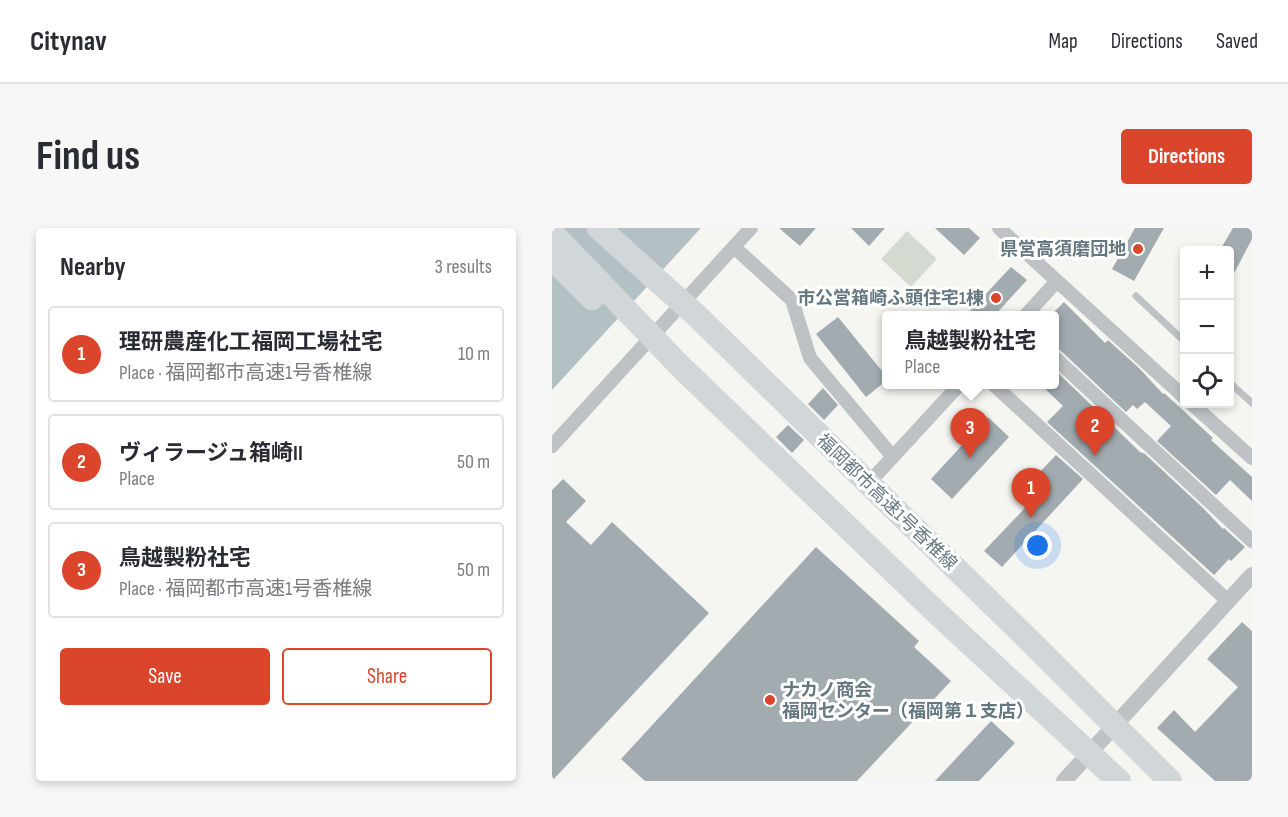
<!DOCTYPE html>
<html lang="en">
<head>
<meta charset="utf-8">
<style>
  :root { --surface:#fff; --page:#f7f7f7; --text:#2b2b33; --muted:#7c7c81; --line:#e1e1e2; --accent:#da452c }
  body { margin:0; font-family:"Sofia Sans Condensed","Noto Sans JP",sans-serif; background:var(--page); color:var(--text) }
  .controls { position:absolute; right:18px; top:18px; display:grid; overflow:hidden; border-radius:6px; box-shadow:0 3px 9px #0003 }
  .controls button { width:54px; height:54px; display:grid; place-items:center; padding:0; border:0; border-bottom:2px solid var(--line); background:var(--surface); color:var(--text); font:30px sans-serif }
  .you { position:absolute; left:486px; top:318px; width:21px; height:21px; margin:-15px; border:4px solid #fff; border-radius:50%; background:#1a73e8; box-shadow:0 0 0 9px #1a73e833 }
  .badge { display:grid; place-items:center; width:39px; height:39px; border-radius:50%; background:var(--accent); color:#fff; font-size:20px; font-weight:700 }
  .pin { position:absolute; translate:-50% -50px; filter:drop-shadow(0 2px 3px #0008) }
  .pin::after { content:''; position:absolute; top:32px; width:21px; height:18px; background:inherit; clip-path:polygon(0 0,100% 0,50% 100%) }
  .popup { position:absolute; left:330px; top:83px; width:177px; height:78px; box-sizing:border-box; display:grid; place-content:center; border-radius:6px; background:var(--surface); filter:drop-shadow(0 2px 4px #0005); font-size:20px; white-space:nowrap; color:var(--muted) }
  .popup b { font-size:22px; color:var(--text) }
  .popup::after { content:''; position:absolute; left:50%; top:100%; margin-left:-12px; border:12px solid transparent; border-top-color:var(--surface) }
  .list { margin:0; padding:0; list-style:none }
  h2 { display:flex; justify-content:space-between; align-items:center; height:78px; margin:0; padding:0 24px; font-size:26px }
  h2 small { font-size:20px; font-weight:400; color:var(--muted) }
  .list li { display:grid; grid-template-columns:39px 1fr auto; gap:18px; align-items:center; box-sizing:border-box; height:96px; margin:0 12px 12px; padding:0 12px; border:2px solid var(--line); border-radius:6px }
  .list b { display:block; font-size:22px; white-space:nowrap }
  .list p { margin:0; font-size:20px; white-space:nowrap; color:var(--muted) }
  .list em { font-size:20px; font-style:normal; color:var(--muted) }
  .actions { display:flex; gap:12px; padding:18px 24px }
  .actions a { flex:1; padding:14px 0; border:2px solid var(--accent); border-radius:6px; text-align:center; font-size:21px; color:var(--accent) }
  .actions .main { background:var(--accent); color:#fff }
  .icon { flex:none; width:33px; height:33px; fill:none; stroke:currentColor; stroke-width:2; stroke-linecap:round; stroke-linejoin:round }
  .map { position:relative; flex:none; width:700px; height:553px; overflow:hidden; border-radius:6px }
  header { display:flex; align-items:center; gap:36px; box-sizing:border-box; height:84px; padding:0 30px; background:var(--surface); border-bottom:2px solid var(--line) }
  header strong { font-size:28px }
  nav { display:flex; gap:33px; margin-inline-start:auto; font-size:21px }
  .intro { display:flex; align-items:center; justify-content:space-between; box-sizing:border-box; height:144px; padding:0 36px }
  h1 { margin:0; font-size:42px }
  .button { padding:15px 27px; border-radius:6px; background:var(--accent); color:#fff; font-size:21px; font-weight:700 }
  main { display:flex; gap:36px; padding:0 36px }
  aside { flex:1; background:var(--surface); border-radius:6px; box-shadow:0 3px 9px #0003 }
  .map>svg:first-child { display:block }
  .green { fill:#d5dad1 }
  .water { fill:#b3c1c4 }
  .building { fill:#a2acb0 }
  .lines { fill:none; stroke-linecap:round; stroke-linejoin:round }
  .service { stroke:#bec2c5; stroke-width:7 }
  .minor { stroke:#bec2c5; stroke-width:14 }
  .tertiary { stroke:#bec2c5; stroke-width:16 }
  .motorway { stroke:#d1d6d9; stroke-width:24 }
  .poi-dot { fill:#da452c; stroke:#fff; stroke-width:2 }
  .labels { text-anchor:middle; stroke-width:6; stroke-linejoin:round; paint-order:stroke }
  .poi-label { font-size:18px; font-weight:bold; fill:#657781; stroke:#fff; text-anchor:end }
  .street-label { font-size:18px; fill:#657781; stroke:#fff }
</style>
</head>
<body>
<header>
<strong>Citynav</strong>
<nav><a>Map</a><a>Directions</a><a>Saved</a></nav>
</header>
<div class="intro"><h1>Find us</h1><a class="button">Directions</a></div>
<main>
<aside>
<h2>Nearby<small>3 results</small></h2>
<ul class="list">
<li><span class="badge">1</span><div><b>理研農産化工福岡工場社宅</b><p>Place · 福岡都市高速1号香椎線</p></div><em>10 m</em></li>
<li><span class="badge">2</span><div><b>ヴィラージュ箱崎II</b><p>Place</p></div><em>50 m</em></li>
<li><span class="badge">3</span><div><b>鳥越製粉社宅</b><p>Place · 福岡都市高速1号香椎線</p></div><em>50 m</em></li>
</ul>
<div class="actions"><a class="main">Save</a><a>Share</a></div>
</aside>
<div class="map">
<svg width="700" height="553" viewBox="0 0 700 553">
  <rect width="100%" height="100%" fill="#f5f5f1"/>
  <path class="green" d="M 355,3 L 385,31 L 359,59 L 329,31 Z"/>
  <path class="water" d="M 0,0 L 149,0 L 0,162 Z"/>
  <path class="building" d="M 227,0 L 264,0 L 248,18 Z
    M 299,0 L 333,0 L 317,18 Z
    M 383,0 L 417,0 L 428,10 L 412,27 Z
    M 583,0 L 612,0 L 582,53 L 560,41 Z
    M 681,0 L 700,0 L 700,11 L 678,53 L 678,22 L 668,22 Z
    M 459,39 L 475,52 L 443,87 L 414,87 Z
    M 512,74 L 553,115 L 556,112 L 588,141 L 611,166 L 612,165 L 635,186 L 661,210 L 659,212 L 700,249 L 700,273 L 678,252 L 664,267 L 605,213 L 619,198 L 593,174 L 585,181 L 581,177 L 574,184 L 508,122 L 502,120 L 502,84 Z
    M 286,89 L 334,148 L 334,153 L 314,169 L 264,106 Z
    M 502,141 L 588,224 L 593,226 L 651,280 L 671,301 L 672,300 L 693,319 L 679,333 L 677,331 L 662,347 L 495,194 L 511,178 L 488,156 L 502,156 Z
    M 271,160 L 286,177 L 272,192 L 256,176 Z
    M 436,189 L 457,209 L 400,271 L 379,251 Z
    M 236,197 L 252,212 L 240,225 L 224,209 Z
    M 504,227 L 531,251 L 450,339 L 432,323 L 494,258 L 484,248 Z
    M 11,251 L 34,273 L 14,294 L 39,317 L 60,294 L 157,385 L 0,553 L 0,262 Z
    M 264,319 L 367,413 L 362,419 L 399,453 L 305,553 L 93,553 L 69,531 Z
    M 690,394 L 700,403 L 700,553 L 663,553 L 605,500 L 622,482 L 643,504 L 686,459 L 655,431 Z
    M 439,493 L 463,515 L 444,535 L 427,553 L 383,553 Z"/>
  <g class="lines">
    <path class="service" d="M 584,68 L 632,113
      M 678,155 L 700,175"/>
    <path class="minor" d="M 447,0 L 632,169
      M 182,19 L 240,72 L 258,130 L 341,229
      M 473,88 L 505,53
      M 502,129 L 700,313
      M 441,156 L 676,373
      M 640,176 L 700,230
      M 0,218 L 199,0
      M 314,258 L 408,156"/>
    <path class="tertiary" d="M 512,553 L 700,347"/>
    <path class="motorway" d="M 47,0 L 144,87 L 479,414 L 618,553
      M 0,5 L 129,139 L 385,385 L 567,553
      M 0,30 L 40,70"/>
  </g>
  <g class="poi-dot">
    <circle cx="586" cy="21" r="6"/>
    <circle cx="444" cy="70" r="6"/>
    <circle cx="218" cy="472" r="6"/>
  </g>
  <g class="labels">
    <g class="poi-label">
      <text x="574" y="27">県営高須磨団地</text>
      <text x="432" y="76">市公営箱崎ふ頭住宅1棟</text>
      <text x="230" y="468" text-anchor="start">ナカノ商会<tspan x="230" dy="21">福岡センター（福岡第１支店）</tspan></text>
    </g>
    <g class="street-label">
      <text transform="translate(335 274) rotate(44)" y="6">福岡都市高速1号香椎線</text>
    </g>
  </g>
</svg>
<div class="controls">
<button>+</button>
<button>−</button>
<button><svg class="icon" aria-label="locate" viewBox="0 0 24 24"><circle cx="12" cy="12" r="6"/><path d="M12 2v4M12 18v4M2 12h4M18 12h4"/></svg></button>
</div>
<div class="you"></div>
<div class="pin badge" style="left:479px;top:290px">1</div>
<div class="pin badge" style="left:543px;top:228px">2</div>
<div class="pin badge" style="left:418px;top:230px">3</div>
<div class="popup"><b>鳥越製粉社宅</b>Place</div>
</div>
</main>
</body>
</html>
